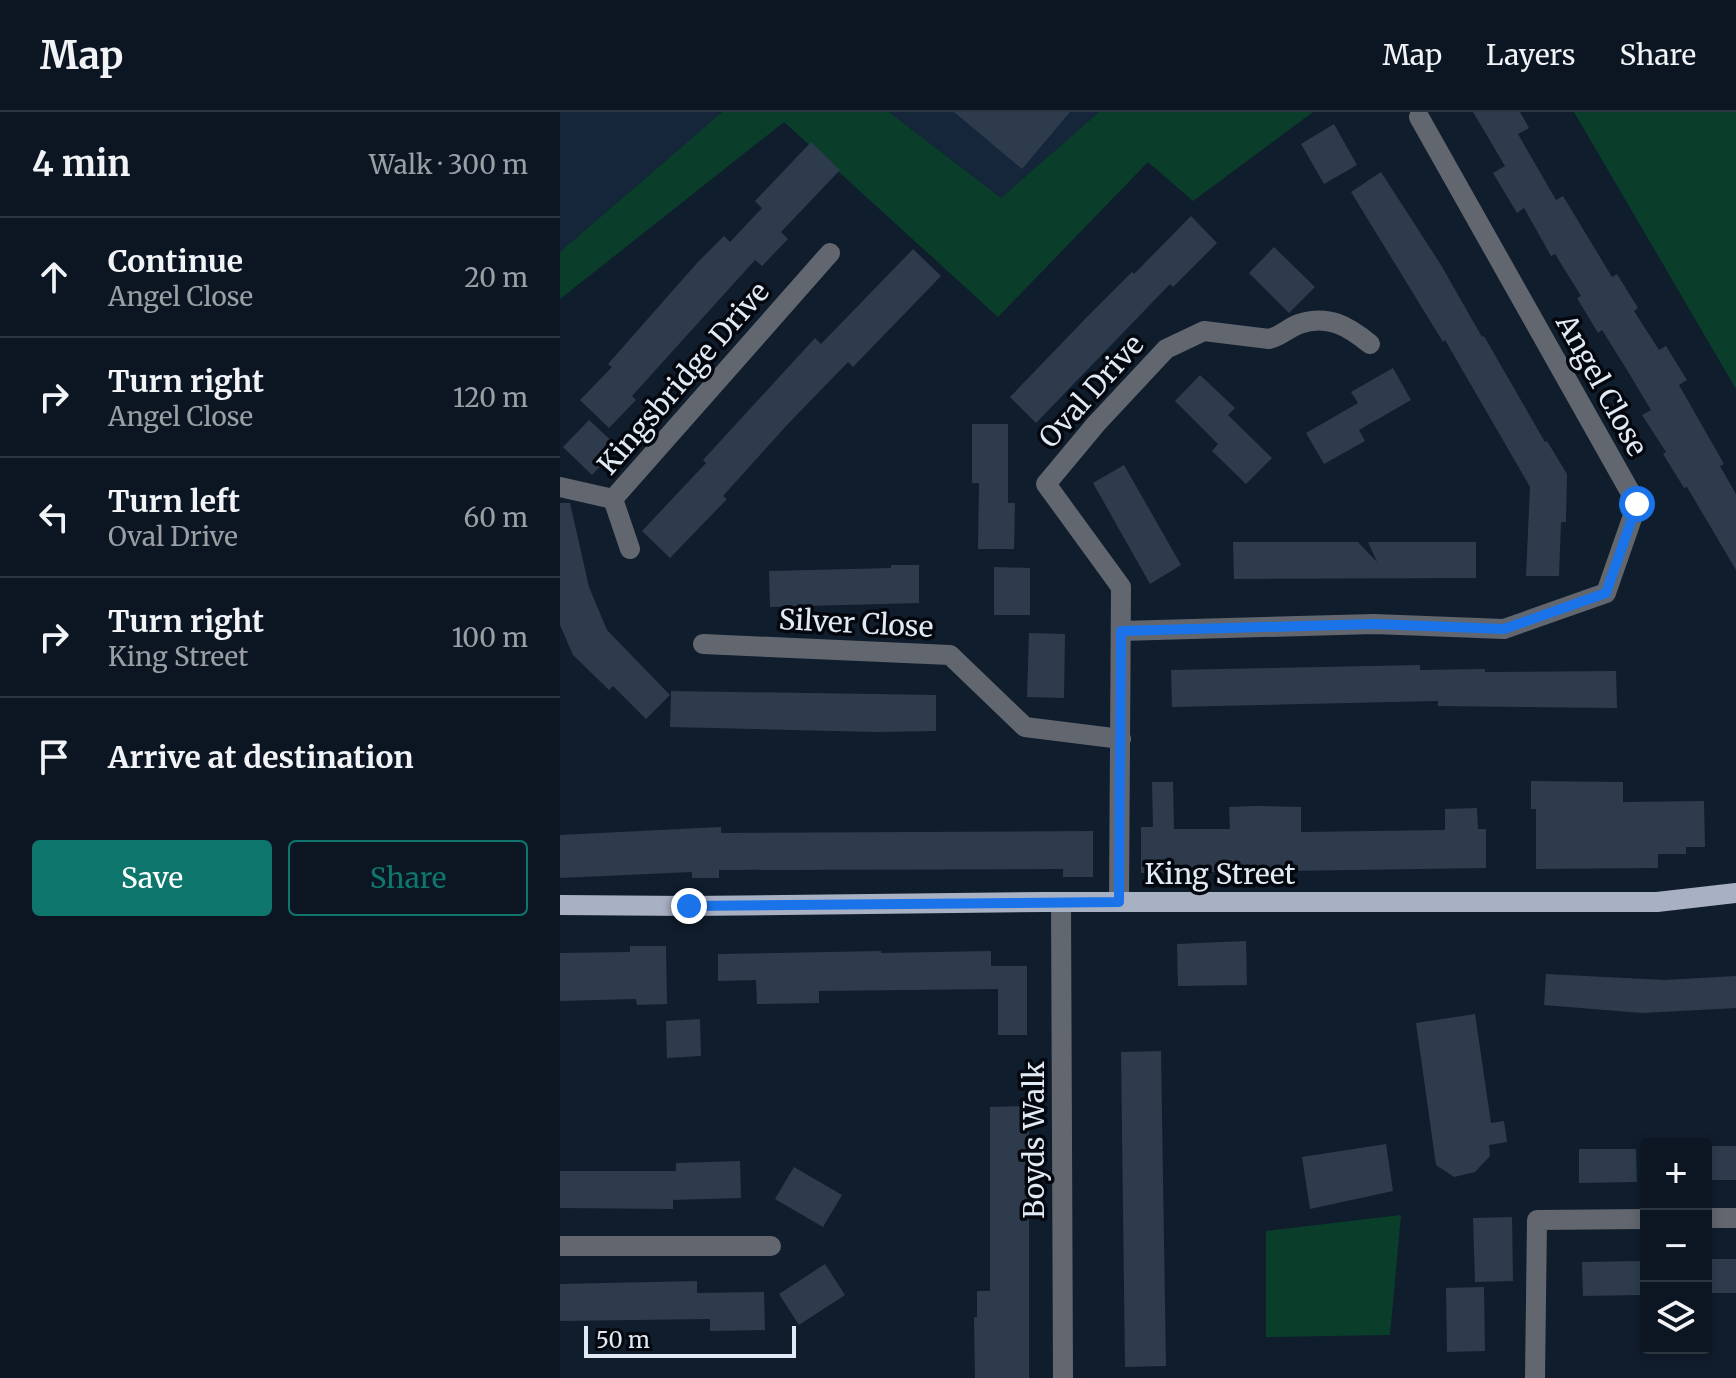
<!DOCTYPE html>
<html lang="en">
<head>
<meta charset="utf-8">
<style>
  :root { --surface:#0c1622; --page:#1a232f; --text:#f1f3f6; --muted:#9a9fa5; --line:#2c3540; --accent:#0f766e }
  body { margin:0; font-family:Merriweather,serif; background:var(--page); color:var(--text) }
  .controls { position:absolute; right:24px; bottom:24px; display:grid; overflow:hidden; border-radius:8px; box-shadow:0 4px 12px #0003 }
  .controls button { width:72px; height:72px; display:grid; place-items:center; padding:0; border:0; border-bottom:2px solid var(--line); background:var(--surface); color:var(--text); font:40px sans-serif }
  .scale { position:absolute; left:24px; bottom:20px; width:212px; box-sizing:border-box; padding-left:8px; border:4px solid #e0e9f4; border-top:0; font-size:22px; line-height:28px; white-space:nowrap; color:#e0e9f4; -webkit-text-stroke:6px #04070e; paint-order:stroke }
  .stop { position:absolute; width:24px; height:24px; margin:-18px; border:6px solid #1a73e8; border-radius:50%; background:#fff }
  .stop.end { background:#1a73e8; border-color:#fff; box-shadow:0 2px 8px #0008 }
  .list { margin:0; padding:0; list-style:none }
  h2 { display:flex; justify-content:space-between; align-items:center; height:104px; margin:0; padding:0 32px; font-size:34px }
  h2 small { font-size:26px; font-weight:400; color:var(--muted) }
  .list li { display:grid; grid-template-columns:52px 1fr auto; gap:24px; align-items:center; box-sizing:border-box; height:120px; padding:0 32px; border-top:2px solid var(--line) }
  .list b { display:block; font-size:30px; white-space:nowrap }
  .list p { margin:0; font-size:26px; white-space:nowrap; color:var(--muted) }
  .list em { font-size:26px; font-style:normal; color:var(--muted) }
  .actions { display:flex; gap:16px; padding:24px 32px }
  .actions a { flex:1; padding:18px 0; border:2px solid var(--accent); border-radius:8px; text-align:center; font-size:28px; color:var(--accent) }
  .actions .main { background:var(--accent); color:#fff }
  .icon { flex:none; width:44px; height:44px; fill:none; stroke:currentColor; stroke-width:2; stroke-linecap:round; stroke-linejoin:round }
  .map { position:relative; flex:none; width:1176px; height:1266px; overflow:hidden }
  header { display:flex; align-items:center; gap:48px; box-sizing:border-box; height:112px; padding:0 40px; background:var(--surface); border-bottom:2px solid var(--line) }
  header strong { font-size:38px }
  nav { display:flex; gap:44px; margin-inline-start:auto; font-size:28px }
  main { display:flex }
  aside { flex:1; background:var(--surface) }
  .map>svg:first-child { display:block }
  .built { fill:#15263b }
  .green { fill:#0a3e2b }
  .building { fill:#2d3b4c }
  .lines { fill:none; stroke-linecap:round; stroke-linejoin:round }
  .minor { stroke:#62666f; stroke-width:20 }
  .major { stroke:#a8b0c4; stroke-width:20 }
  .route { stroke:#1a73e8; stroke-width:10 }
  .labels { text-anchor:middle; stroke-width:7; stroke-linejoin:round; paint-order:stroke }
  .street-label { font-size:28px; fill:#e0e9f4; stroke:#04070e }
</style>
</head>
<body>
<header>
<strong>Map</strong>
<nav><a>Map</a><a>Layers</a><a>Share</a></nav>
</header>
<main>
<aside>
<h2>4 min<small>Walk · 300 m</small></h2>
<ul class="list">
<li><svg class="icon" aria-label="ahead" viewBox="0 0 24 24"><path d="M12 20V5M6 11l6-6 6 6"/></svg><div><b>Continue</b><p>Angel Close</p></div><em>20 m</em></li>
<li><svg class="icon" aria-label="right" viewBox="0 0 24 24"><path d="M7 20v-9h11M14 6l5 5-5 5"/></svg><div><b>Turn right</b><p>Angel Close</p></div><em>120 m</em></li>
<li><svg class="icon" aria-label="left" viewBox="0 0 24 24"><path d="M17 20v-9H6M10 6l-5 5 5 5"/></svg><div><b>Turn left</b><p>Oval Drive</p></div><em>60 m</em></li>
<li><svg class="icon" aria-label="right" viewBox="0 0 24 24"><path d="M7 20v-9h11M14 6l5 5-5 5"/></svg><div><b>Turn right</b><p>King Street</p></div><em>100 m</em></li>
<li><svg class="icon" aria-label="arrive" viewBox="0 0 24 24"><path d="M6 21V4h12l-3 4 3 4H6"/></svg><div><b>Arrive at destination</b></div></li>
</ul>
<div class="actions"><a class="main">Save</a><a>Share</a></div>
</aside>
<div class="map">
<svg width="1176" height="1266" viewBox="0 0 1176 1266">
  <rect width="100%" height="100%" fill="#101d2d"/>
  <path class="built" d="M 0,0 L 162,0 L 0,140 Z
    M 329,0 L 539,0 L 441,86 Z"/>
  <path class="green" d="M 162,0 L 329,0 L 441,86 L 539,0 L 753,0 L 633,89 L 588,50 L 438,205 L 224,10 L 0,187 L 0,140 Z
    M 1014,0 L 1176,0 L 1176,277 Z
    M 841,1103 L 830,1223 L 706,1225 L 706,1119 Z"/>
  <path class="building" d="M 394,0 L 510,0 L 462,57 Z
    M 913,0 L 960,0 L 969,16 L 958,22 L 996,88 L 1003,84 L 1052,165 L 1057,162 L 1078,196 L 1074,199 L 1099,238 L 1106,234 L 1127,268 L 1119,273 L 1164,352 L 1160,354 L 1176,382 L 1176,458 L 1127,375 L 1124,376 L 1103,342 L 1106,340 L 1082,303 L 1091,298 L 1067,258 L 1042,218 L 1038,221 L 1017,186 L 1021,184 L 995,142 L 991,144 L 964,96 L 957,101 L 933,61 L 945,54 Z
    M 774,12 L 797,53 L 764,72 L 741,32 Z
    M 251,30 L 280,58 L 221,120 L 228,127 L 202,154 L 195,148 L 72,284 L 76,288 L 49,316 L 20,288 L 52,255 L 48,252 L 137,151 L 164,124 L 170,130 L 202,96 L 195,89 Z
    M 821,60 L 881,153 L 922,225 L 924,224 L 985,330 L 987,329 L 1007,362 L 1006,410 L 1001,410 L 999,464 L 966,464 L 970,375 L 885,228 L 883,230 L 791,80 Z
    M 631,104 L 657,131 L 613,175 L 610,172 L 476,311 L 450,285 L 528,204 L 572,160 L 574,162 Z
    M 714,135 L 755,175 L 729,201 L 689,161 Z
    M 353,137 L 381,164 L 293,255 L 288,250 L 227,313 L 163,384 L 167,387 L 110,446 L 82,419 L 146,351 L 143,348 L 255,226 L 261,232 Z
    M 833,256 L 851,288 L 799,318 L 805,329 L 764,352 L 746,321 L 798,291 L 791,280 Z
    M 640,263 L 675,296 L 668,303 L 712,346 L 686,372 L 652,339 L 658,332 L 615,289 Z
    M 29,308 L 58,335 L 32,363 L 3,335 Z
    M 412,312 L 448,312 L 448,391 L 455,391 L 454,437 L 418,437 L 419,371 L 412,371 Z
    M 564,353 L 621,453 L 590,472 L 533,371 Z
    M 0,391 L 10,391 L 29,475 L 47,518 L 110,583 L 86,607 L 53,574 L 49,578 L 13,543 L 0,513 Z
    M 673,430 L 798,430 L 817,450 L 808,430 L 916,430 L 916,466 L 674,467 Z
    M 331,453 L 359,453 L 359,491 L 210,495 L 209,459 L 331,456 Z
    M 434,455 L 470,456 L 470,503 L 434,503 Z
    M 469,521 L 505,522 L 504,586 L 467,585 Z
    M 860,553 L 860,558 L 925,557 L 925,560 L 1056,559 L 1057,596 L 878,594 L 878,589 L 612,595 L 611,558 Z
    M 111,579 L 376,583 L 376,619 L 316,620 L 110,615 Z
    M 971,669 L 1063,670 L 1063,690 L 1144,689 L 1145,735 L 1126,735 L 1126,742 L 1098,742 L 1098,756 L 976,757 L 976,697 L 971,697 Z
    M 592,670 L 613,670 L 614,717 L 670,717 L 669,695 L 696,694 L 741,695 L 741,720 L 885,718 L 885,697 L 917,696 L 918,717 L 926,717 L 926,756 L 581,761 L 581,715 L 593,715 Z
    M 161,715 L 161,721 L 533,719 L 533,765 L 503,765 L 503,757 L 159,758 L 159,766 L 132,766 L 132,760 L 0,766 L 0,723 Z
    M 686,829 L 687,873 L 618,874 L 617,832 Z
    M 70,834 L 106,834 L 107,892 L 77,893 L 76,887 L 0,889 L 0,841 L 70,840 Z
    M 321,839 L 321,841 L 431,839 L 431,854 L 467,854 L 467,923 L 438,923 L 438,877 L 259,879 L 259,891 L 197,892 L 196,868 L 158,869 L 158,842 Z
    M 986,862 L 1105,868 L 1176,864 L 1176,896 L 1082,901 L 984,893 Z
    M 915,902 L 931,1011 L 944,1009 L 947,1030 L 929,1033 L 930,1044 L 915,1060 L 894,1065 L 876,1053 L 856,911 Z
    M 140,907 L 141,944 L 107,946 L 106,909 Z
    M 601,939 L 606,1254 L 565,1255 L 561,940 Z
    M 469,994 L 469,1266 L 415,1266 L 414,1205 L 417,1205 L 417,1179 L 430,1179 L 430,995 Z
    M 826,1032 L 833,1079 L 750,1097 L 742,1045 Z
    M 1146,1034 L 1176,1034 L 1176,1068 L 1146,1068 Z
    M 1019,1037 L 1076,1037 L 1077,1070 L 1019,1071 Z
    M 180,1049 L 181,1086 L 113,1088 L 113,1097 L 0,1096 L 0,1059 L 116,1059 L 116,1051 Z
    M 234,1055 L 282,1083 L 263,1115 L 215,1087 Z
    M 952,1105 L 953,1169 L 915,1170 L 913,1106 Z
    M 1146,1147 L 1176,1147 L 1176,1181 L 1146,1181 Z
    M 1080,1149 L 1080,1183 L 1023,1184 L 1022,1150 Z
    M 265,1152 L 285,1183 L 239,1213 L 219,1182 Z
    M 137,1169 L 137,1181 L 204,1180 L 205,1218 L 150,1219 L 150,1207 L 0,1209 L 0,1172 Z
    M 924,1175 L 925,1239 L 887,1240 L 886,1176 Z"/>
  <g class="lines">
    <path class="minor" d="M 0,375 L 53,387 L 270,141
      M 53,387 L 70,437
      M 561,519 L 814,512 L 944,517 L 1046,481 L 1077,392 L 859,5
      M 143,532 L 390,543 L 465,615 L 561,627
      M 501,790 L 503,1266
      M 559,790 L 561,475 L 486,372 L 536,312 L 606,237 L 644,219 L 709,227 C 721,224 728,216 739,212 C 768,202 788,214 810,232
      M 1146,1106 L 1176,1106
      M 0,1134 L 211,1134
      M 975,1266 L 977,1108 L 1086,1107"/>
    <path class="major" d="M 0,793 L 129,794 L 484,790 L 1097,790 L 1176,781"/>
  </g>
  <g class="lines">
    <path class="route" d="M 129,794 L 559,790 L 561,519 L 814,512 L 944,517 L 1046,481 L 1077,392"/>
  </g>
  <g class="labels">
    <g class="street-label">
      <text transform="translate(123 266) rotate(-49)" y="10">Kingsbridge Drive</text>
      <text transform="translate(1042 273) rotate(61)" y="10">Angel Close</text>
      <text transform="translate(531 279) rotate(-48)" y="10">Oval Drive</text>
      <text transform="translate(296 511) rotate(3)" y="10">Silver Close</text>
      <text x="660" y="772">King Street</text>
      <text transform="translate(474 1028) rotate(-90)" y="10">Boyds Walk</text>
    </g>
  </g>
</svg>
<div class="controls">
<button>+</button>
<button>−</button>
<button><svg class="icon" aria-label="layers" viewBox="0 0 24 24"><path d="M12 4l9 5-9 5-9-5zM3 14l9 5 9-5"/></svg></button>
</div>
<div class="scale">50 m</div>
<div class="stop" style="left:1077px;top:392px"></div>
<div class="stop end" style="left:129px;top:794px"></div>
</div>
</main>
</body>
</html>
